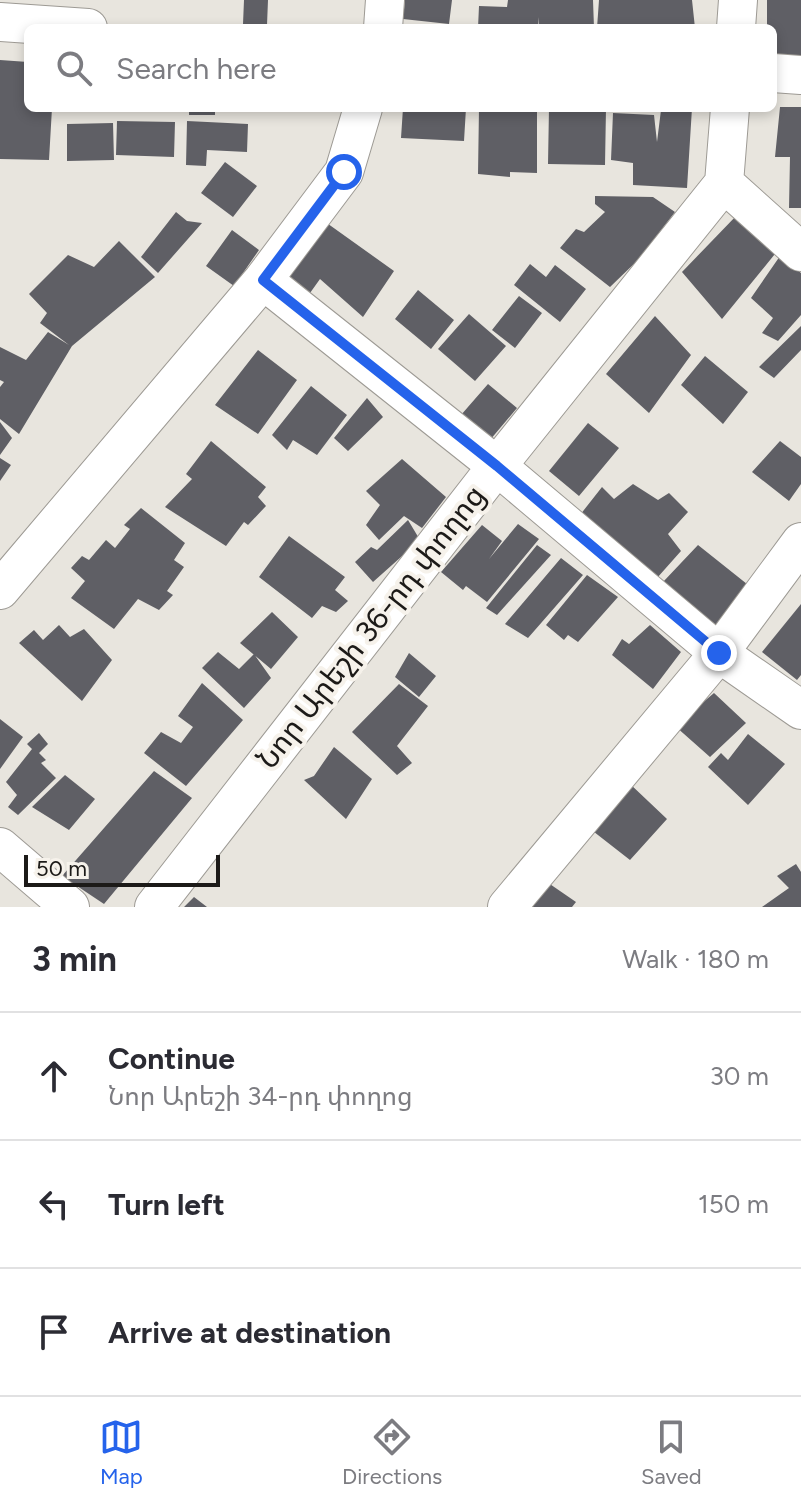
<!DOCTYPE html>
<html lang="en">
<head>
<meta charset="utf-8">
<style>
  :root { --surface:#fff; --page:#f7f7f7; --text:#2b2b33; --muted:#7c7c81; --line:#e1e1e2; --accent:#2563eb }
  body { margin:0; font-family:Figtree,"Noto Sans Armenian",sans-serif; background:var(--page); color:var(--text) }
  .scale { position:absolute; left:24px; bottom:20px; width:196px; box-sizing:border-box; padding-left:8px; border:4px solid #1c1a18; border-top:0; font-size:22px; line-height:28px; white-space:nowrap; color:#1c1a18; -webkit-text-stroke:6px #f6f2eb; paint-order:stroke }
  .stop { position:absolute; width:24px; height:24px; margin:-18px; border:6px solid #2563eb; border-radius:50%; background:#fff }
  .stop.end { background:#2563eb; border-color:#fff; box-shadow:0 2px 8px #0008 }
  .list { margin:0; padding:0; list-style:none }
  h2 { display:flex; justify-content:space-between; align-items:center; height:104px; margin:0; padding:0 32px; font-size:34px }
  h2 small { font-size:26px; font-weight:400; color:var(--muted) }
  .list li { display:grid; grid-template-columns:52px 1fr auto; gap:24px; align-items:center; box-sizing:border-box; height:128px; padding:0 32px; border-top:2px solid var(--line) }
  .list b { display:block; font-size:30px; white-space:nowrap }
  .list p { margin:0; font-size:26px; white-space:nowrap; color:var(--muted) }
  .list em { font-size:26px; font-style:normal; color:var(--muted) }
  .icon { flex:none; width:44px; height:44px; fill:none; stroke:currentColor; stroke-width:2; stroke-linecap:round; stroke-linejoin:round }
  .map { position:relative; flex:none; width:801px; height:907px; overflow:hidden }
  .search { position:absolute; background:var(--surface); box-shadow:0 4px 12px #0003; left:24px; right:24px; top:24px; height:88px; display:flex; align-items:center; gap:20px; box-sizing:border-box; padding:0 28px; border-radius:12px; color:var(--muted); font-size:30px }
  .sheet { height:488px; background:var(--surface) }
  nav { display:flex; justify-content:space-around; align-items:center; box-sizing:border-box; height:112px; border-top:2px solid var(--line); background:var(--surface); font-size:22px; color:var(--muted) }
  nav a { display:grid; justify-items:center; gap:4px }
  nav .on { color:var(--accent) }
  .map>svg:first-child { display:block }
  .building { fill:#5f5f65 }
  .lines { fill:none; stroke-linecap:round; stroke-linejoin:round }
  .minor-casing { stroke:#9d9a94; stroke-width:40 }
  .minor { stroke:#fff; stroke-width:38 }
  .route { stroke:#2563eb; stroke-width:10 }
  .labels { text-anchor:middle; stroke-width:8; stroke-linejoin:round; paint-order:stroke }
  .street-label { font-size:30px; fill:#1c1a18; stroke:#f6f2eb }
</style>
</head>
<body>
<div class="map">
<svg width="801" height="907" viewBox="0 0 801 907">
  <rect width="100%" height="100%" fill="#e8e5de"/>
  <path class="building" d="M 244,0 L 268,0 L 267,25 L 243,24 Z
    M 405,0 L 452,0 L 449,24 L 403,19 Z
    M 508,0 L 593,0 L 594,28 L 539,28 L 538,17 L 538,28 L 478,28 L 479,6 L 507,7 Z
    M 599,0 L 692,0 L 695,28 L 597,28 Z
    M 767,0 L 801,0 L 801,56 L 773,54 L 773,28 L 767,28 Z
    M 0,60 L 28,62 L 28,108 L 52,108 L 49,160 L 0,159 Z
    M 780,107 L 801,107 L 801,208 L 789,208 L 790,157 L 775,157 Z
    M 189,108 L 215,108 L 215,115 L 189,115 Z
    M 403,108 L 466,108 L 464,141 L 401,138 Z
    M 479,108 L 537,108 L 537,173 L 510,172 L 510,177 L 478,174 Z
    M 549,108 L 606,108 L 605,165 L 548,164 Z
    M 666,108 L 692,108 L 687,188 L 633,185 L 633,163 L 611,160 L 613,113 L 654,115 L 657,142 L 661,110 Z
    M 117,121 L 175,122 L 174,157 L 116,155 Z
    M 187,121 L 248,124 L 247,152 L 207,150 L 206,166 L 186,165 Z
    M 113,123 L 114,160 L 67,161 L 67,124 Z
    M 225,162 L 257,186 L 233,217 L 201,193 Z
    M 595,196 L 653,197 L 675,212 L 639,259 L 610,287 L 560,248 L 576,229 L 584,232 L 605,212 L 595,204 Z
    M 176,212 L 187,221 L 202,223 L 158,273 L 141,257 Z
    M 737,215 L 779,249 L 722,319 L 682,272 Z
    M 324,221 L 394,271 L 363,317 L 320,279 L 305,300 L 281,277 Z
    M 232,230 L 259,250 L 234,286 L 206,266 Z
    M 119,241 L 155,277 L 72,346 L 19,434 L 0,419 L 0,387 L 4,382 L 0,380 L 0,347 L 26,360 L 48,332 L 69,345 L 40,323 L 47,313 L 29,294 L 68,255 L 94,267 Z
    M 780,256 L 801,273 L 801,315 L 778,341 L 762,333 L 773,318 L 751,298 Z
    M 530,264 L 546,277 L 555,265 L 586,289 L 560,322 L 514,285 Z
    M 418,290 L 454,320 L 431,349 L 395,319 Z
    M 519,296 L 542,313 L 515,348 L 492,330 Z
    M 469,314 L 506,346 L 475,381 L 438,349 Z
    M 655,316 L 691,355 L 649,413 L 606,374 Z
    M 801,326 L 801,350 L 774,378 L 759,367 Z
    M 258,350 L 297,380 L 258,434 L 215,405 Z
    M 705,356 L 748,392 L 723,424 L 681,385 Z
    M 488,384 L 517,408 L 490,440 L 461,415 Z
    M 311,386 L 347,415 L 317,455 L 293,440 L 287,450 L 272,435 Z
    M 367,398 L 383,417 L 348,451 L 334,438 Z
    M 0,422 L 12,438 L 0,455 Z
    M 588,423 L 619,448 L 579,496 L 549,471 Z
    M 211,441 L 266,487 L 258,497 L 266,506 L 248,525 L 244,522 L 226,546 L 165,507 L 192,479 L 186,474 Z
    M 780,441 L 801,457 L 801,484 L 789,501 L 752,472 Z
    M 0,458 L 11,465 L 0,481 Z
    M 402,459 L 446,497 L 422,528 L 404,516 L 379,540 L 366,525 L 380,505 L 366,491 Z
    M 633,484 L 658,500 L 669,493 L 688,512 L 668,534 L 681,551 L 657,578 L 580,515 L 602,487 L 614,499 Z
    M 141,508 L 185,543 L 174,560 L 184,567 L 167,591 L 173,595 L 159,610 L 138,599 L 114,629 L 71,598 L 85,581 L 71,568 L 82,556 L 89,560 L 106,540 L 115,548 L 130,529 L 124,525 Z
    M 408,520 L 420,540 L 373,582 L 355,562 L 371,547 L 377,550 Z
    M 518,524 L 539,539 L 487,602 L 466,586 L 463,590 L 441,572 L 482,525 L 502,541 L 489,559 Z
    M 289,536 L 345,577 L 335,590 L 348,601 L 336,612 L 322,606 L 312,618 L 259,577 Z
    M 537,545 L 551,555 L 497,615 L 486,608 Z
    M 698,545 L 757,592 L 722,630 L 663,582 Z
    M 561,558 L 583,575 L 528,638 L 505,624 Z
    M 587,575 L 618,597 L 578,642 L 568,635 L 564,640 L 546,625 Z
    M 801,604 L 801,675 L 797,680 L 762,652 Z
    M 272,612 L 298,637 L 271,669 L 240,643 Z
    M 59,625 L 70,637 L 84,629 L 112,660 L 82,701 L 19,643 L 34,630 L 43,640 Z
    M 650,625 L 681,652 L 653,689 L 612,655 L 622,639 L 629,644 Z
    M 218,652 L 239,669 L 254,654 L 271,678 L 244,708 L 202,668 Z
    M 409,653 L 436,676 L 419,697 L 395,677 Z
    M 202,683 L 243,720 L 186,786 L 144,753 L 161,732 L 181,743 L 193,727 L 178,716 Z
    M 399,684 L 428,706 L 397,746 L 412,763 L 397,775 L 352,732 Z
    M 714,693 L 746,723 L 710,757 L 675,726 Z
    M 0,719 L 23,737 L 0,769 Z
    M 39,733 L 48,744 L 39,753 L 46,760 L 41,763 L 56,778 L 18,815 L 8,807 L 17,795 L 6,782 L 32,749 L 27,744 Z
    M 748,734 L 785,764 L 748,805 L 708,767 L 721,753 L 728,760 Z
    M 334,747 L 372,779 L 346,819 L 304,780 L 314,776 Z
    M 154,771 L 192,798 L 104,904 L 62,876 Z
    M 65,775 L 95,799 L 69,830 L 32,807 Z
    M 629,783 L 667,819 L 630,860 L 589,828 Z
    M 796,864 L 801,872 L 801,907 L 762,907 L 789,888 L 777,876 Z
    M 544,880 L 576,902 L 572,907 L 529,907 Z
    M 194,897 L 207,907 L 184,907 Z"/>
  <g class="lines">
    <defs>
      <path id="minor" d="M 0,22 L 88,28
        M 383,28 L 385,0
        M 736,28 L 738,0
        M 773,73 L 801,75
        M 724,183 L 801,252
        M 263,280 L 497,466 L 719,653 L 801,710
        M 0,590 L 263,280 L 344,172 L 363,108
        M 0,847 L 70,907
        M 154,907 L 497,466 L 724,183 L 730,108
        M 507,907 L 719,653 L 801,542"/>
    </defs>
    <use href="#minor" class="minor-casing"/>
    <use href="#minor" class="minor"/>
  </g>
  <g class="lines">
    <path class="route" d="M 344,172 L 263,280 L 497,466 L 719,653"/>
  </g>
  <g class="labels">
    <g class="street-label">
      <text transform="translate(371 627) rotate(-52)" y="10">Նոր Արեշի 36-րդ փողոց</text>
    </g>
  </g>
</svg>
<div class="scale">50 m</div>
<div class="stop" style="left:344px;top:172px"></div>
<div class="stop end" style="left:719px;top:653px"></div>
<div class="search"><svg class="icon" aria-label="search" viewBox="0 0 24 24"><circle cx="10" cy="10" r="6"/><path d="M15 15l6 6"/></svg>Search here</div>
</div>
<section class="sheet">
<h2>3 min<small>Walk · 180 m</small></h2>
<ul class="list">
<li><svg class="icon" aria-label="ahead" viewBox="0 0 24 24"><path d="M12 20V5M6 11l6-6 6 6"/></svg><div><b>Continue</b><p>Նոր Արեշի 34-րդ փողոց</p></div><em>30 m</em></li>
<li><svg class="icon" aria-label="left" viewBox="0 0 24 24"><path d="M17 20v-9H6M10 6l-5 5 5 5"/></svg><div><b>Turn left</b></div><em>150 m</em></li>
<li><svg class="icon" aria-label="arrive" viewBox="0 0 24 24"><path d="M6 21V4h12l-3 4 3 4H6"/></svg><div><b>Arrive at destination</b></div></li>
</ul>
</section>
<nav>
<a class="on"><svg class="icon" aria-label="map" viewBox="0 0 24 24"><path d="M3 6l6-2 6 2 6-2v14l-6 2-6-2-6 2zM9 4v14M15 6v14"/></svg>Map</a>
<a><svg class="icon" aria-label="directions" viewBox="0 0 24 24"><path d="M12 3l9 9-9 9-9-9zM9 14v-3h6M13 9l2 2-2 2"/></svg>Directions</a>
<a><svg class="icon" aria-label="saved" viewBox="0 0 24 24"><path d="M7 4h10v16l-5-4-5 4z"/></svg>Saved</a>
</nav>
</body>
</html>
